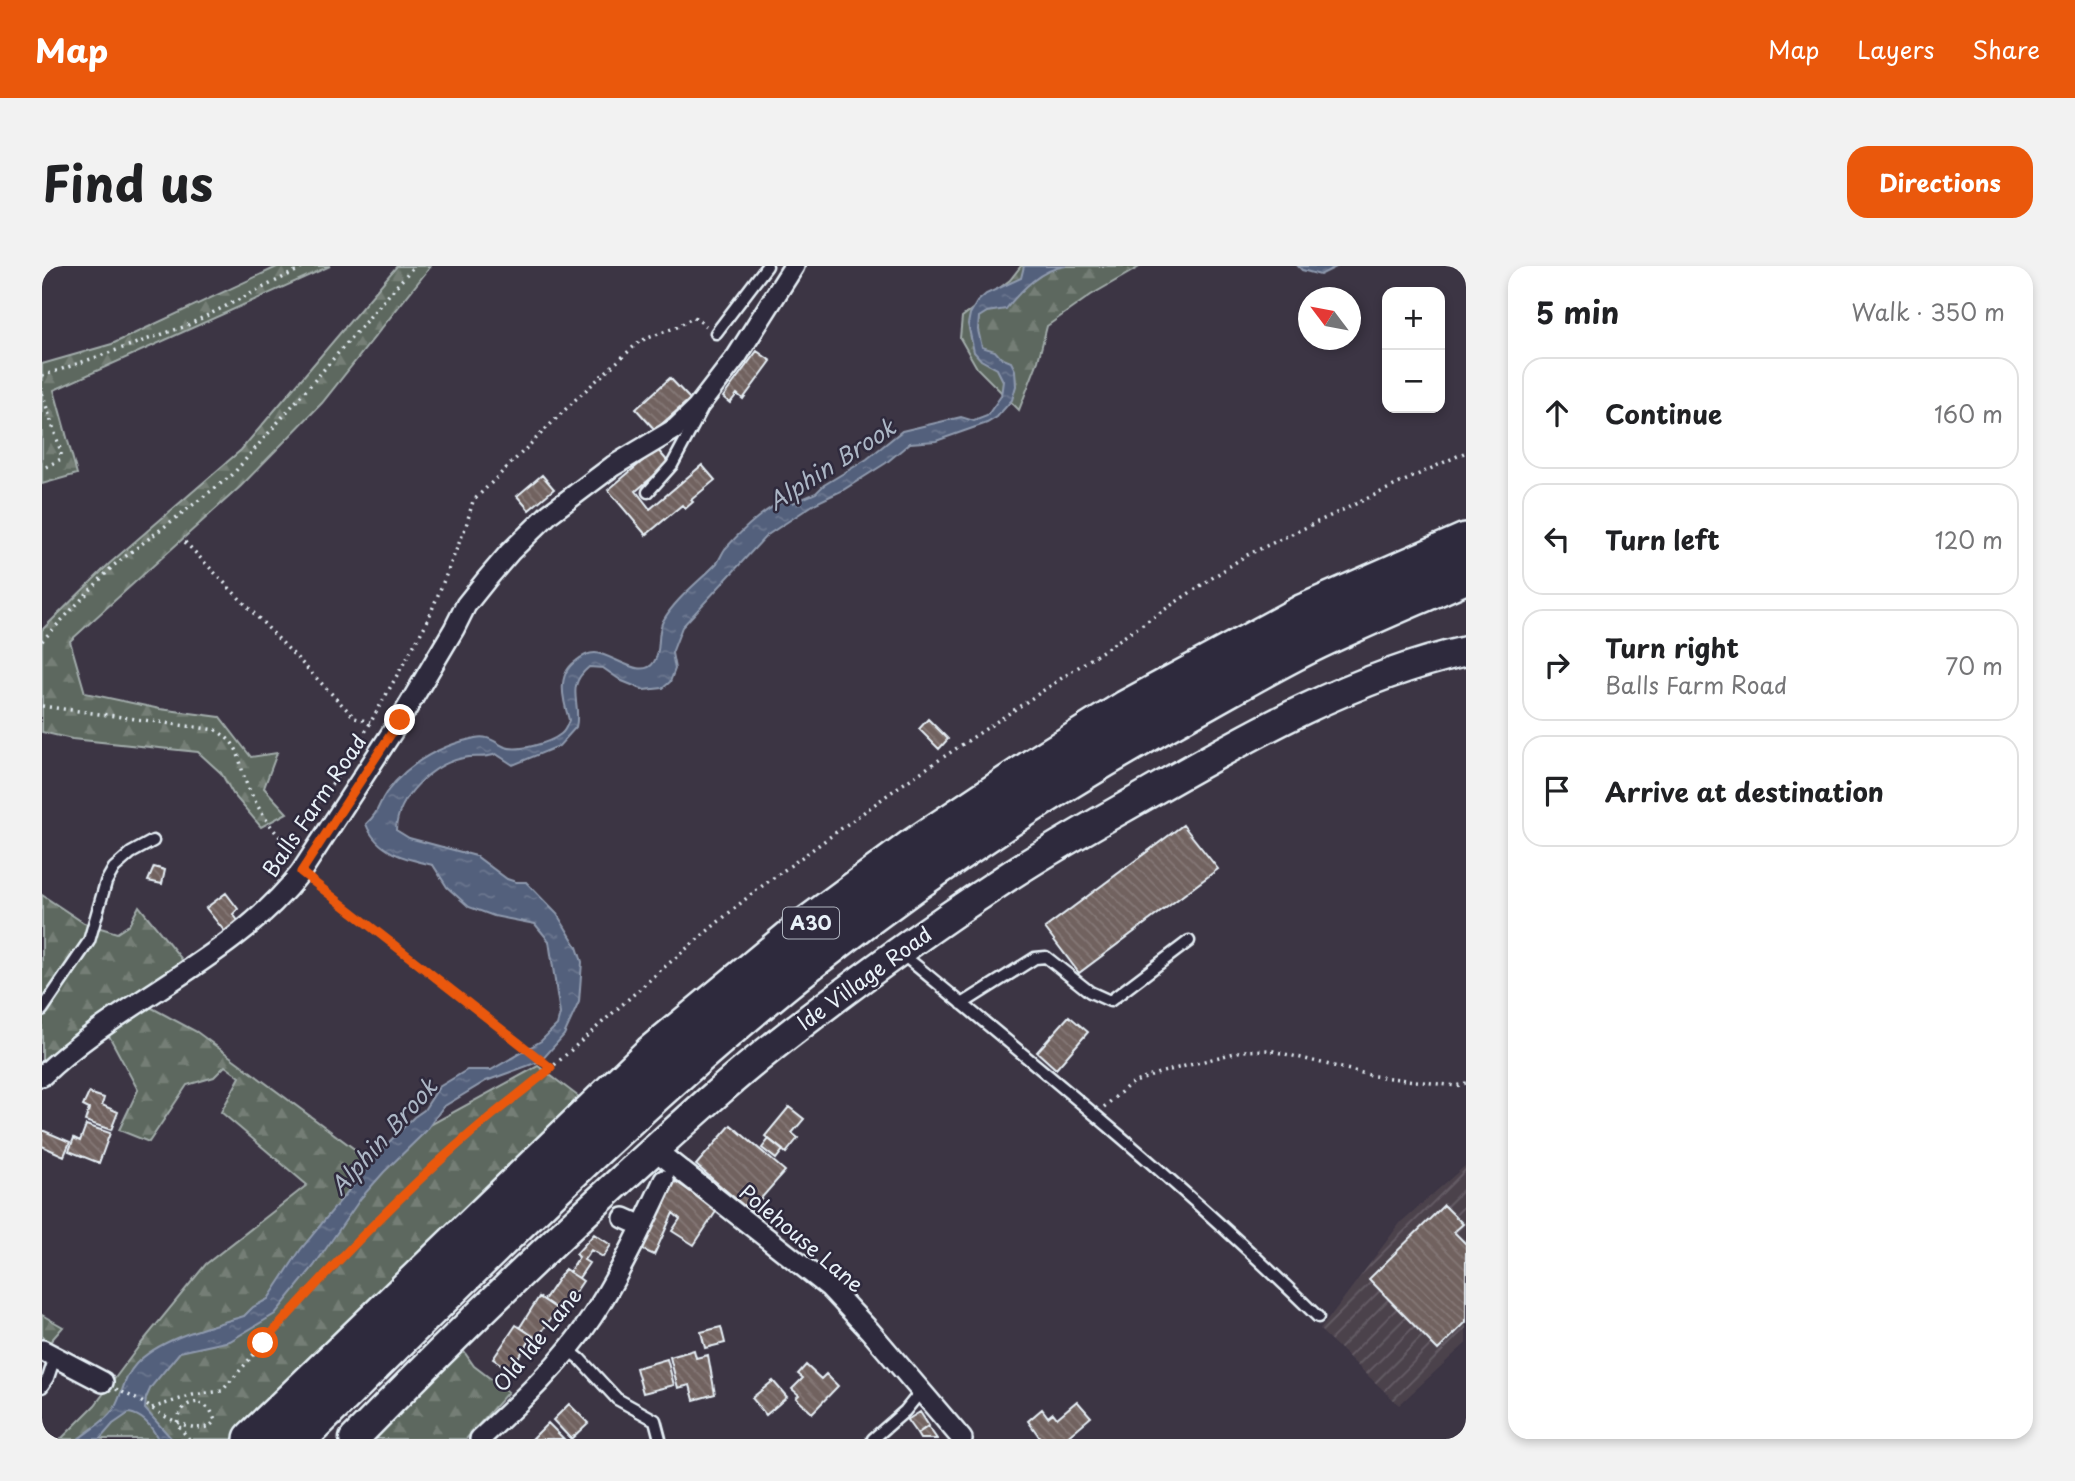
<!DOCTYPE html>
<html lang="en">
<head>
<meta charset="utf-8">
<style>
  :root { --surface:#fff; --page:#f2f2f2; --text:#202124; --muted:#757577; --line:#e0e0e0; --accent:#ea580c }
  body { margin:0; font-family:"Playpen Sans",sans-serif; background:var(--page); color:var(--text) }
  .controls { position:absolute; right:21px; top:21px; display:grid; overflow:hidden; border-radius:14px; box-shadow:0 4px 10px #0003 }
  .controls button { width:63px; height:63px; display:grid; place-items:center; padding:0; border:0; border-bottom:2px solid var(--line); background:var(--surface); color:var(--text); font:35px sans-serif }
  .compass { position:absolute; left:1256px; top:21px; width:63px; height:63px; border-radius:50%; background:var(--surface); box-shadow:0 4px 10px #0003; rotate:302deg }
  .stop { position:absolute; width:21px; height:21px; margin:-16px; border:5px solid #ea580c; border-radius:50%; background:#fff }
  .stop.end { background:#ea580c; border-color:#fff; box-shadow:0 2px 7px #0008 }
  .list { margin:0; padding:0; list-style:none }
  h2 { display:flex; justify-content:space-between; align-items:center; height:91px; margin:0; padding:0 28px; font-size:30px }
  h2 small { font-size:23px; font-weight:400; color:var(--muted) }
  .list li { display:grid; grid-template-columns:46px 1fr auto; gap:21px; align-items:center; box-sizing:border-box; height:112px; margin:0 14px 14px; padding:0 14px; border:2px solid var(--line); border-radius:21px }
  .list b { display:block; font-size:26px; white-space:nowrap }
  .list p { margin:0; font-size:23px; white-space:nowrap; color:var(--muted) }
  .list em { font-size:23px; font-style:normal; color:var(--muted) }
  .icon { flex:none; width:38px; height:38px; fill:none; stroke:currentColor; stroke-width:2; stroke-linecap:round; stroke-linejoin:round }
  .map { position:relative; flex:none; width:1424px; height:1173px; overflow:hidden; border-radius:21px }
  header { display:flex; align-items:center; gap:42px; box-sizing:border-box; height:98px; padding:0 35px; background:var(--accent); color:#fff }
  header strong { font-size:33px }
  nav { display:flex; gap:38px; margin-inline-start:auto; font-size:24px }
  .intro { display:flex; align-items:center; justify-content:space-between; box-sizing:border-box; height:168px; padding:0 42px }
  h1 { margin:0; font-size:49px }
  .button { padding:18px 32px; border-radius:21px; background:var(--accent); color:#fff; font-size:24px; font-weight:700 }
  main { display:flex; gap:42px; padding:0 42px }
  aside { flex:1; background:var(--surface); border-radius:21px; box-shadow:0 4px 10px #0003 }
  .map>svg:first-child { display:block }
  .industrial { fill:url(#industrial-furrows) }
  .forest { fill:url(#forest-firs); stroke:#a2acab; stroke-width:2 }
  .water { fill:url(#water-ripples); stroke:#8f9aae; stroke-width:2 }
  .building { fill:url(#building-back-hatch); stroke:#e8f1f8; stroke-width:2 }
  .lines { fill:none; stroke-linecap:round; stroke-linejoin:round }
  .lane-casing { stroke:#e8f1f8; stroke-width:15 }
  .street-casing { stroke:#e8f1f8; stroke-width:24 }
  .secondary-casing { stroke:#e8f1f8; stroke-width:33 }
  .highway-casing { stroke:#e8f1f8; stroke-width:42 }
  .path { stroke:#e8f1f8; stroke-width:3.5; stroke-dasharray:2 5; stroke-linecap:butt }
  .lane { stroke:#2f2a3d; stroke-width:10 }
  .street { stroke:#2f2a3d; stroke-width:19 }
  .secondary { stroke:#2f2a3d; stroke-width:28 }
  .highway { stroke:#2f2a3d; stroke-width:37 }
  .path-bridge { stroke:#e8f1f8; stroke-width:3.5; stroke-dasharray:2 5; stroke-linecap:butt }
  .route { stroke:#ea580c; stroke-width:9 }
  .labels { text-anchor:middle; stroke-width:5; stroke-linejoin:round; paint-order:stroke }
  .shield { fill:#2f2a3d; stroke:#b0b5c0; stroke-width:2 }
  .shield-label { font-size:19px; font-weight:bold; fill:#e8f1f8 }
  .street-label { font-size:21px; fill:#e8f1f8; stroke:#2f2a3d }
  .water-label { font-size:23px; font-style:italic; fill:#acb7c6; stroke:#2f2a3d }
</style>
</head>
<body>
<header>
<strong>Map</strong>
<nav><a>Map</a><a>Layers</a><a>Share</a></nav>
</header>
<div class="intro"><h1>Find us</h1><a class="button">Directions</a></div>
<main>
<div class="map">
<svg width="1424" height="1173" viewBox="0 0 1424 1173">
  <defs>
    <pattern id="industrial-furrows" width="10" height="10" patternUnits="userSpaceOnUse" patternTransform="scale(1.75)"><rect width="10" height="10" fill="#4c424c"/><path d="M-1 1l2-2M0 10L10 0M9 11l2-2" fill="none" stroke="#665e67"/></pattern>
    <pattern id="forest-firs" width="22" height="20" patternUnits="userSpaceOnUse" patternTransform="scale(1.75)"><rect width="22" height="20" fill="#5d685e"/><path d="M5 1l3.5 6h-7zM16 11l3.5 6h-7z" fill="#747e76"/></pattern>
    <pattern id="water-ripples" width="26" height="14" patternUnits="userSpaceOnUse" patternTransform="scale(1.75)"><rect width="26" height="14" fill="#53607c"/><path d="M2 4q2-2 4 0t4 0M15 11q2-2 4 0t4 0" fill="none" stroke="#6c778f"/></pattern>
    <pattern id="building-back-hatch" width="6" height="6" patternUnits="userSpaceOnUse" patternTransform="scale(1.75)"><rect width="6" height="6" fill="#71625f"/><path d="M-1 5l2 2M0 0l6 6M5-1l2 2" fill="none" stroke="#857977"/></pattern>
  </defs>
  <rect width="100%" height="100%" fill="#3c3544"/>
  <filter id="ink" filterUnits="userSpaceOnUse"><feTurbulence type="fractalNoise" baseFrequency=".0143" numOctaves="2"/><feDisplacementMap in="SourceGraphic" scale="14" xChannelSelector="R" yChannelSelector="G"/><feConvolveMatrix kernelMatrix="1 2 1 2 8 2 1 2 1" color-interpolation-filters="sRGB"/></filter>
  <g filter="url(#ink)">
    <path class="industrial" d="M 1424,899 L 1424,1077 L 1357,1139 L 1278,1064 L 1359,956 Z"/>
    <path class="forest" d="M 237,0 L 288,0 L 12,124 L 35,208 L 0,218 L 0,98 L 70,78 Z
      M 355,0 L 389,0 L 280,137 L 199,220 L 28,375 L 43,427 L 118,443 L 178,451 L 209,491 L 235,487 L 222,522 L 245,547 L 219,561 L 191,528 L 179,507 L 156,486 L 30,473 L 0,466 L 0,364 L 67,298 L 199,184 Z
      M 979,0 L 1099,0 L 1049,29 L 1005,60 L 996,95 L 977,144 L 935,102 L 918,72 L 920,51 L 968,14 Z
      M 0,629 L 42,657 L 75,667 L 87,659 L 97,640 L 142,696 L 106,721 L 110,742 L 155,766 L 326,893 L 496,800 L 537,831 L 192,1173 L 19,1173 L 53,1139 L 97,1080 L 164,998 L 265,919 L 179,846 L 198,811 L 183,800 L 172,811 L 145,819 L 107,876 L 77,864 L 96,824 L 65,766 L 0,799 Z
      M 0,1049 L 21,1061 L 7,1077 L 0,1071 Z
      M 416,1077 L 432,1100 L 466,1126 L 424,1173 L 322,1173 Z"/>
    <path class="water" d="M 982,0 L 1024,0 C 999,3 979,24 964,43 L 945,46 L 937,51 L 936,64 L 940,81 L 953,85 L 959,92 L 969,96 L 973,104 L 974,120 L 970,134 L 955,151 L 945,157 L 894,175 L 868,177 L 844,197 L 801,224 L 774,237 L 724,270 L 640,361 L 630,387 L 633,403 L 628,416 L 621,422 L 602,424 L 580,415 L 561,402 L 547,401 C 522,422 540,436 534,461 L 517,480 L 471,499 L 454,488 C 443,493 432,489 421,492 C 391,498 355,531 354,564 L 367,572 L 434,590 L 465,613 L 474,616 L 484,616 L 515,648 L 535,681 L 540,696 L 537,736 L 522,769 L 499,795 L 444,815 L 401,841 L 384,865 L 342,906 L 319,932 L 272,1000 L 233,1048 L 188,1075 L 138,1086 L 109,1121 L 104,1132 L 103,1143 L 130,1173 L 116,1173 C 110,1161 100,1149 87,1147 L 71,1158 L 58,1173 L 36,1173 C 48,1164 65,1154 73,1141 C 81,1126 82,1111 94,1098 C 118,1072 169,1060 202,1050 L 211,1041 L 226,1033 L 259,983 L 324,903 L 327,893 L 333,890 L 372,851 L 382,844 L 397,821 L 425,804 L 449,804 L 499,775 L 515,759 L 518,748 L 507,675 L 493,658 L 452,650 L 427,641 L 405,621 L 391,599 C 364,593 335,587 324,558 C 338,545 335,540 344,527 C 366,497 397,480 433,472 C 447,469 452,476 463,481 C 476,486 508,477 519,468 C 524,464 525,459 527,454 C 521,434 514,409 534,395 C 539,391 547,387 553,387 C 569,387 600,415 612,396 C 620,384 614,368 621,355 C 634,332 657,316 675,297 C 678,293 680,287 683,283 C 703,261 722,243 749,231 L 751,237 L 774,227 L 782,219 L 825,193 L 860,165 L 919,151 L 932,155 L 945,150 L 959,130 L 961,115 L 955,103 L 939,94 L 932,86 L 926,58 L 928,48 L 935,36 L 944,28 L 979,12 Z
      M 1256,0 L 1296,0 L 1278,9 L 1260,4 Z"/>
    <path class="building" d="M 715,85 L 729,95 L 701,133 L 695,128 L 688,137 L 681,131 Z
      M 628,112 L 648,133 L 613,164 L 594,143 Z
      M 615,183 L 627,197 L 594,225 L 608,243 L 660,199 L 673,214 L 649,234 L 651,236 L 643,243 L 640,239 L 604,269 L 566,224 Z
      M 500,209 L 512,223 L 487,244 L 475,230 Z
      M 886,453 L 906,473 L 897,483 L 877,463 Z
      M 1141,559 L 1176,603 L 1037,707 L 1003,662 Z
      M 112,601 L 123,604 L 120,618 L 106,615 Z
      M 184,627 L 196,643 L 191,648 L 197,656 L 183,666 L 164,642 Z
      M 1027,750 L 1046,766 L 1014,803 L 995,786 Z
      M 47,827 L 62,832 L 60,839 L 76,846 L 69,864 L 43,855 L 47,843 L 41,840 Z
      M 747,841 L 762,853 L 750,867 L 756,872 L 744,887 L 723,870 Z
      M 44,859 L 68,867 L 57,897 L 27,885 L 32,872 L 38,875 Z
      M 689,859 L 743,905 L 708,945 L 654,899 Z
      M 0,864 L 28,876 L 22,890 L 0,880 Z
      M 727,873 L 741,884 L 734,893 L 720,882 Z
      M 633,915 L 675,944 L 652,979 L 630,965 L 638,953 L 631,947 L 612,989 L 597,982 Z
      M 1402,939 L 1421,958 L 1412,966 L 1424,978 L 1424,1056 L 1396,1084 L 1327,1013 Z
      M 552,968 L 569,979 L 561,991 L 549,984 L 542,994 L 547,997 L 537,1012 L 527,1006 L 537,991 L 534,988 Z
      M 523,1003 L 541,1015 L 520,1046 L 502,1034 Z
      M 497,1031 L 515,1043 L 495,1073 L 478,1061 Z
      M 474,1059 L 491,1070 L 468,1104 L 451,1093 Z
      M 679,1061 L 683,1077 L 663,1082 L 659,1066 Z
      M 652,1084 L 654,1092 L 666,1089 L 673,1128 L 652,1134 L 648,1119 L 636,1122 L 628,1091 Z
      M 625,1093 L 632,1119 L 601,1127 L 594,1102 Z
      M 764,1099 L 779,1113 L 784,1108 L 796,1120 L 770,1147 L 754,1132 L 757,1129 L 750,1123 L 761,1112 L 756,1108 Z
      M 731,1115 L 745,1131 L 724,1149 L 710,1132 Z
      M 1035,1135 L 1049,1151 L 1023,1173 L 999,1173 L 986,1155 L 1000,1143 L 1006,1151 L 1011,1147 L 1015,1152 Z
      M 527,1138 L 546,1157 L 529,1173 L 511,1154 Z
      M 878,1146 L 887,1160 L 875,1168 L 865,1154 Z
      M 506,1157 L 522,1173 L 490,1173 Z
      M 886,1160 L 895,1173 L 878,1173 L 875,1168 Z"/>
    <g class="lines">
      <defs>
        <path id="lane" d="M 674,67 L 725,0
          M 606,226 L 630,199 L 659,145
          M 860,688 C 1002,805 1145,922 1276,1051
          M 920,738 L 993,692 L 1004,691 L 1048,726 L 1068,735 L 1147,675
          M 0,744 L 47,675 L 64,616 L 72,602 L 89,587 L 111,575
          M 525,1083 L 538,1093 L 575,1133 L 613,1154 L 618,1173
          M 0,1121 L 6,1112 L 13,1091
          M 831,1173 L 863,1145 L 880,1124"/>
        <path id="street" d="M 0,810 C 80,733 190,695 259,606 L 358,454 L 412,363 L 424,339 L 444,314 L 468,286 L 507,248 L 571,200 L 633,163 L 655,142 L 695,90 L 752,0
          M 612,883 L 787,1021 L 828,1065 L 920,1173
          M 582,952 L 600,960
          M 0,1084 L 61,1116
          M 438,1173 C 478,1136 520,1097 550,1051 C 578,1008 600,961 622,914"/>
        <path id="secondary" d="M 312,1173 C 399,1084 488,997 580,913 C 633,865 685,816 742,772 C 811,718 882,666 955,618 C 1005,584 1057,556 1109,526 C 1210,468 1310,411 1424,385"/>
        <path id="highway" d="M 211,1173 L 610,788 L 756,667 L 871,582 L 997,498 L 1085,443 L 1262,347 L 1424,276
          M 255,1173 C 424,1008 587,838 772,692 C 895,595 1028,508 1166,433 C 1204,412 1243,389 1282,371 C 1329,349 1377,329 1424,308"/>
      </defs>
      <use href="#lane" class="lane-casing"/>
      <use href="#street" class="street-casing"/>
      <use href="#secondary" class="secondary-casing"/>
      <use href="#highway" class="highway-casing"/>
      <path class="path" d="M 0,110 L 144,60 L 264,0
        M 0,127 L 19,186 L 19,193 L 0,203
        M 143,276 L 313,452 L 328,456
        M 0,375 L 71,300 L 190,209 L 372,0
        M 0,440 L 174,464 C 202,482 194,491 205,519 C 216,543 232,569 253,585
        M 269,547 L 308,493 L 385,356 L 424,260 L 431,235 L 534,133 L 598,75 L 635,61 L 652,51 L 664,60
        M 271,616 L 509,802
        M 1062,841 L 1088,818 L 1117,807 L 1200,785 L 1227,784 L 1332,810 L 1414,820 L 1424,817
        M 74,1123 C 86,1129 98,1134 109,1142 C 126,1153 163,1173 173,1154 L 168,1143 L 156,1136
        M 110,1142 L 151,1129 L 180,1125 L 266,1026 L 371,920 L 430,866 L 509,802 L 619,704 L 712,626 L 855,522 L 1203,290 L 1424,186"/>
      <use href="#lane" class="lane"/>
      <use href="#street" class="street"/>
      <use href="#secondary" class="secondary"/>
      <use href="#highway" class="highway"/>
      <path class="path-bridge" d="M 147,1173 L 135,1158 C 137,1145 142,1137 156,1136"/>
    </g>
  </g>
  <g class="lines" filter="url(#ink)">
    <path class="route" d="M 221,1077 C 286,1004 355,931 429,867 C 455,844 483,824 509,802 L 259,606 L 358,454"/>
  </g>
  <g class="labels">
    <rect class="shield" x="741" y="641.5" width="56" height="31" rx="5"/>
    <g class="shield-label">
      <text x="769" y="664">A30</text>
    </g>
    <g class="street-label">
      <text transform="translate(273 540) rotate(-56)" y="7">Balls Farm Road</text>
      <text transform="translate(823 713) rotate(-36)" y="7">Ide Village Road</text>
      <text transform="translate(759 973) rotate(40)" y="7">Polehouse Lane</text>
      <text transform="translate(496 1074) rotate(-51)" y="7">Old Ide Lane</text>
    </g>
    <g class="water-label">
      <text transform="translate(790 199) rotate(-33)" y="8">Alphin Brook</text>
      <text transform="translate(342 871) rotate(-48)" y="8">Alphin Brook</text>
    </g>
  </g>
</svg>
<div class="controls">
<button>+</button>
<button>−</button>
</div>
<svg class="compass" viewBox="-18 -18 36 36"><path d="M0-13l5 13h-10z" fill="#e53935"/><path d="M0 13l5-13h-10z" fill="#757577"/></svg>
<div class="stop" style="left:221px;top:1077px"></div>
<div class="stop end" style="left:358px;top:454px"></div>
</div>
<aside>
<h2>5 min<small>Walk · 350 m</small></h2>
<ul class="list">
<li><svg class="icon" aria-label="ahead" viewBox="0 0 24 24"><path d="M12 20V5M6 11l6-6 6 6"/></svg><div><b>Continue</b></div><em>160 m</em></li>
<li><svg class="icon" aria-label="left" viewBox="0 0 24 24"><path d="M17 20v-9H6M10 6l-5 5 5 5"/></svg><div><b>Turn left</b></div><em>120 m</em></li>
<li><svg class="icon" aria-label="right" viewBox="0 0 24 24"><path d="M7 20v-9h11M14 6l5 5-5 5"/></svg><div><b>Turn right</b><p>Balls Farm Road</p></div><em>70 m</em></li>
<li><svg class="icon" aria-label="arrive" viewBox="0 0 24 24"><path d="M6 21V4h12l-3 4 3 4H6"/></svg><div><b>Arrive at destination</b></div></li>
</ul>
</aside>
</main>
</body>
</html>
